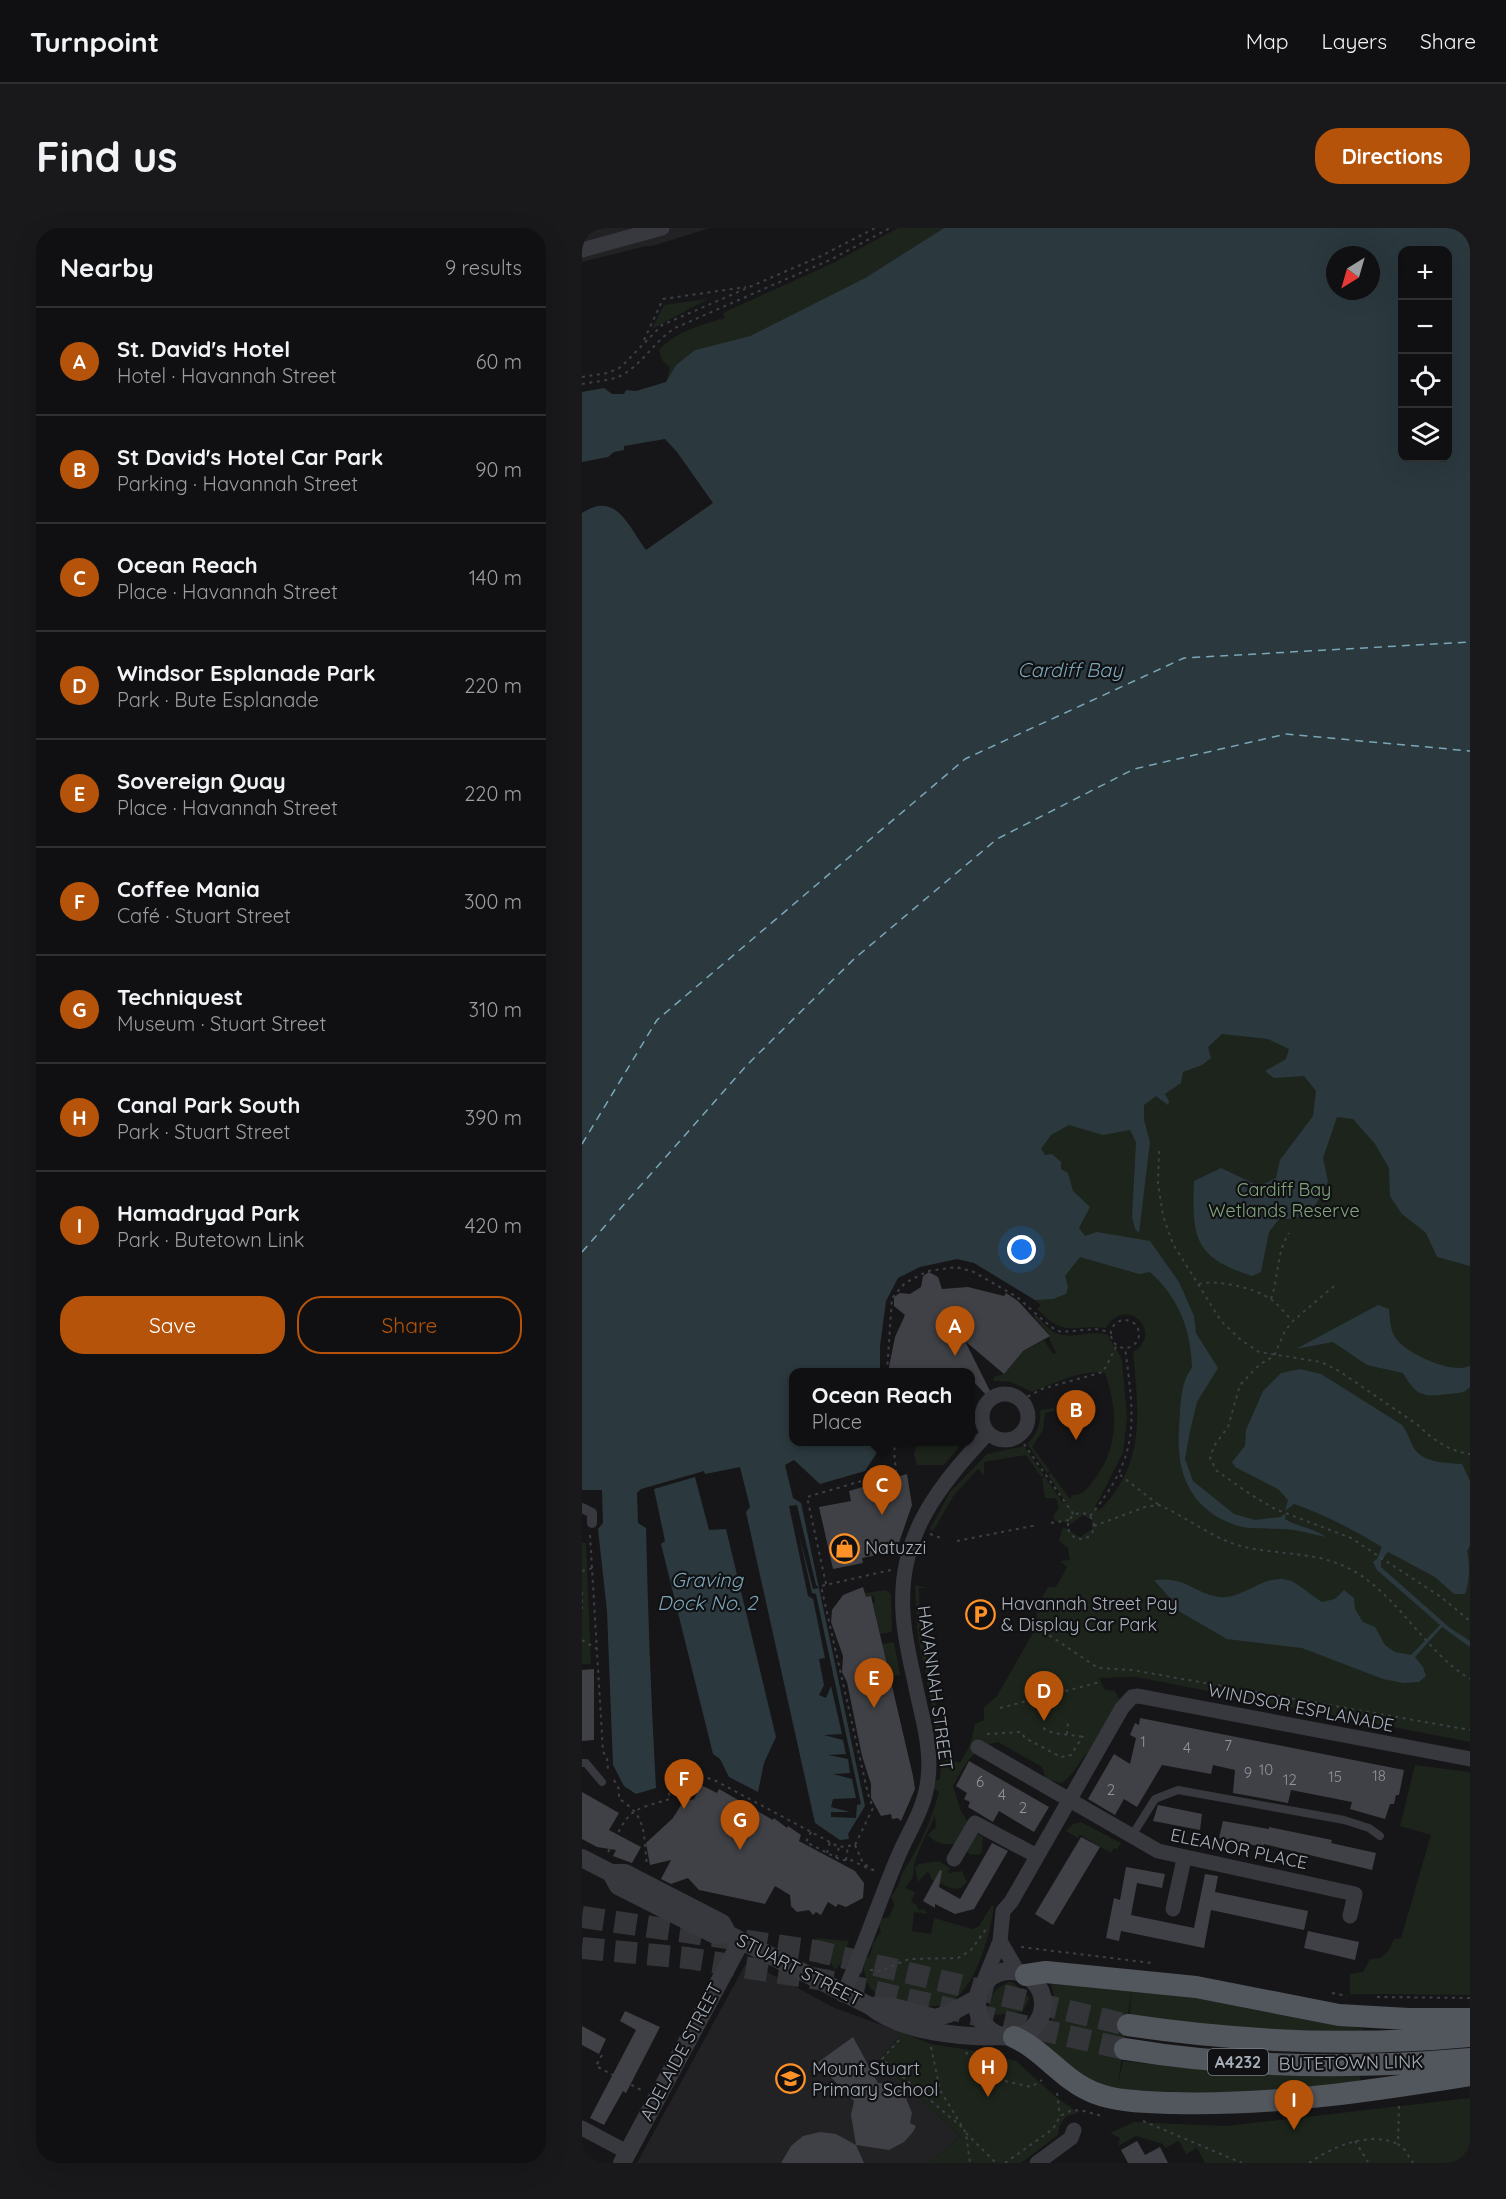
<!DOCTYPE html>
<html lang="en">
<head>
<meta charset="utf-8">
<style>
  :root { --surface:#101012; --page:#19191b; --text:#f1f3f6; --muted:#9c9d9f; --line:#303032; --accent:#b45309 }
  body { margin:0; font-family:Quicksand,sans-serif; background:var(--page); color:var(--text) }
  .controls { position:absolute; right:18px; top:18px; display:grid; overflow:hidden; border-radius:12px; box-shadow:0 6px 24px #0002 }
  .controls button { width:54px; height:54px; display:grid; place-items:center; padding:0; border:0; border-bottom:2px solid var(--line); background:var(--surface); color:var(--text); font:30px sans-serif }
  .compass { position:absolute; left:744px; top:18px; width:54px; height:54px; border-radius:50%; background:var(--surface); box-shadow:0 6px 24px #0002; rotate:217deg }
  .you { position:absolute; left:440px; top:1022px; width:21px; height:21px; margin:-15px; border:4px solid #fff; border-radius:50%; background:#1a73e8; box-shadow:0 0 0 9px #1a73e833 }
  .badge { display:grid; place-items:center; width:39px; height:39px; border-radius:50%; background:var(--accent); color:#fff; font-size:20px; font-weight:700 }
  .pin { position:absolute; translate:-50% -50px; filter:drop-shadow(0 2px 3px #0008) }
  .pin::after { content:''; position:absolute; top:32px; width:21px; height:18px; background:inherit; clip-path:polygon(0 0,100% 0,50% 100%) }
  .popup { position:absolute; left:207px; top:1140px; width:186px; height:78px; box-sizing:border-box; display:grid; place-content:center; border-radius:12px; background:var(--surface); filter:drop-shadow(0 2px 4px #0005); font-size:20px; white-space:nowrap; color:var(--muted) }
  .popup b { font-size:22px; color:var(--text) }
  .popup::after { content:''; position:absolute; left:50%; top:100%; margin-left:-12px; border:12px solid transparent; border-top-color:var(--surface) }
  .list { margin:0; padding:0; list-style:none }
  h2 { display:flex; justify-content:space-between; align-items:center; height:78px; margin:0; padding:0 24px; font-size:26px }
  h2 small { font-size:20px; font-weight:400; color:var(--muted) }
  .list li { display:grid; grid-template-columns:39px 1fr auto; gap:18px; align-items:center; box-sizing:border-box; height:108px; padding:0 24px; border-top:2px solid var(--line) }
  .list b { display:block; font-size:22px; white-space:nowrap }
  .list p { margin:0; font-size:20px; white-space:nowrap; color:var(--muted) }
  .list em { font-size:20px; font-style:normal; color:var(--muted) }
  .actions { display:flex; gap:12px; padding:18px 24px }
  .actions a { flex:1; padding:14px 0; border:2px solid var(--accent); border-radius:24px; text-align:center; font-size:21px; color:var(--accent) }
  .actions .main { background:var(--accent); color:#fff }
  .icon { flex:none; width:33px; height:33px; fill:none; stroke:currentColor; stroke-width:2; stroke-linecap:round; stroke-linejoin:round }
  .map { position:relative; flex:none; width:888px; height:1935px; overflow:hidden; border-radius:24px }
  header { display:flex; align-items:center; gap:36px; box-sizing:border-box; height:84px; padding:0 30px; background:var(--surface); border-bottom:2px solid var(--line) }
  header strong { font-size:28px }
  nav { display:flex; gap:33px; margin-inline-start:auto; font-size:21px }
  .intro { display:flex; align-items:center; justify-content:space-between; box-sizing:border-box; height:144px; padding:0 36px }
  h1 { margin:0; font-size:42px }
  .button { padding:15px 27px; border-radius:24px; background:var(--accent); color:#fff; font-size:21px; font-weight:700 }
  main { display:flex; gap:36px; padding:0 36px }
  aside { flex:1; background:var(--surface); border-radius:24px; box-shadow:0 6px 24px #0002 }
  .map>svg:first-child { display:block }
  .built { fill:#222225 }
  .green { fill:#1c241b }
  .water { fill:#2b393e; fill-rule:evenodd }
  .pier { fill:#161618 }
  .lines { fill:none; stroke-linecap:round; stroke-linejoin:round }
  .ferry { stroke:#7aa6b8; stroke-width:1.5; stroke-dasharray:8 6; stroke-linecap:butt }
  .building { fill:#404146 }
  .primary-tunnel { stroke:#333538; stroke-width:22; stroke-dasharray:22 11; stroke-linecap:butt }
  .path { stroke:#3c4045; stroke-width:2; stroke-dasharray:3 4.5; stroke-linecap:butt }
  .service { stroke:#37393e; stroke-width:8 }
  .pedestrian { stroke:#37393e; stroke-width:10 }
  .minor { stroke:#37393e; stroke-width:15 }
  .tertiary { stroke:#37393e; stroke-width:18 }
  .primary { stroke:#52565d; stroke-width:22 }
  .labels { text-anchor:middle; stroke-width:4.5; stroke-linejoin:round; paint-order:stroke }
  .number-label { font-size:15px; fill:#8d949d }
  .shield { fill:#111113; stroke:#7a8088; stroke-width:1.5 }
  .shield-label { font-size:16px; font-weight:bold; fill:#a7b0ba }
  .park-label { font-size:18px; fill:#80a77c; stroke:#111113 }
  .poi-label { font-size:18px; fill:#a7b0ba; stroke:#111113; text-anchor:start }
  .street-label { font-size:18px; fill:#a7b0ba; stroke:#111113 }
  .water-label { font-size:20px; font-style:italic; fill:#7aa6b8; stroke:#111113 }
</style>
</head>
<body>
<header>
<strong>Turnpoint</strong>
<nav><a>Map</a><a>Layers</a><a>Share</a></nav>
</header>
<div class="intro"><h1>Find us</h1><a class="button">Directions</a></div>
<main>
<aside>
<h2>Nearby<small>9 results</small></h2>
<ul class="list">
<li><span class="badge">A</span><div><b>St. David's Hotel</b><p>Hotel · Havannah Street</p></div><em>60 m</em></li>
<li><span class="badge">B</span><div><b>St David's Hotel Car Park</b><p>Parking · Havannah Street</p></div><em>90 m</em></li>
<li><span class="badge">C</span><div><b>Ocean Reach</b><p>Place · Havannah Street</p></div><em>140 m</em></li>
<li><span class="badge">D</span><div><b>Windsor Esplanade Park</b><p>Park · Bute Esplanade</p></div><em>220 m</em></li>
<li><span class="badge">E</span><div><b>Sovereign Quay</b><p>Place · Havannah Street</p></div><em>220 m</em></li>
<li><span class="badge">F</span><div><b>Coffee Mania</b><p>Café · Stuart Street</p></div><em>300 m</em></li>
<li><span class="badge">G</span><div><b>Techniquest</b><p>Museum · Stuart Street</p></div><em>310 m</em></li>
<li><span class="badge">H</span><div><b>Canal Park South</b><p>Park · Stuart Street</p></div><em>390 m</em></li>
<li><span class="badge">I</span><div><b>Hamadryad Park</b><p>Park · Butetown Link</p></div><em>420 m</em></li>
</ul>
<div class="actions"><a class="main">Save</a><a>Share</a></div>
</aside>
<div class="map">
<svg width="888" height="1935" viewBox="0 0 888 1935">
  <rect width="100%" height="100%" fill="#161618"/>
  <path class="built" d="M 0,0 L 128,0 L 70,18 L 64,18 L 0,34 Z
    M 170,1736 L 253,1780 L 316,1803 L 317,1809 L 297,1832 L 378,1908 L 348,1935 L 55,1935 L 163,1737 Z"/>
  <path class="green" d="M 316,0 L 362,0 L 283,50 L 168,108 L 113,122 L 94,137 L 84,154 L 88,140 L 80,132 L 77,122 C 93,104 121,96 143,90 L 141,85 L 251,35 Z
    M 126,71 L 70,101 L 82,77 Z
    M 888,778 L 888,1514 L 554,1449 L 517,1450 L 523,1462 L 533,1463 L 538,1472 L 511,1521 C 497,1529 494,1547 479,1555 L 464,1551 L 460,1539 L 416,1514 C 391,1518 382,1539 371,1558 L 379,1583 L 392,1604 L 401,1609 L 400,1624 L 397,1627 L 387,1626 L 379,1615 C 367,1617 355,1618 346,1607 L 354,1599 L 353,1588 C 345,1607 331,1628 331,1649 L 323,1660 L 333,1664 L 329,1674 L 334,1676 L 337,1682 L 341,1681 L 346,1686 L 332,1684 L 330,1703 L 349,1706 L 352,1690 L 391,1701 L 397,1698 L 410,1677 L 412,1678 C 408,1707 396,1752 373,1771 C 356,1786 308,1776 290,1762 C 284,1757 281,1739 281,1732 L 288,1728 L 291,1715 L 299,1704 L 297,1697 L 299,1691 L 307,1689 L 312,1677 L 309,1668 C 320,1656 316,1653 321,1644 C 336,1621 350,1592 357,1564 L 351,1560 L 352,1554 L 358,1551 L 359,1535 L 367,1531 L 378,1535 L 388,1517 L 393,1496 L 402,1492 L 402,1479 L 415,1468 L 456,1396 L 454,1381 L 466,1359 L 474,1359 L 485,1339 L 478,1333 L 488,1332 L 486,1320 L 477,1313 L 480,1301 L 483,1300 L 498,1309 L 510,1301 L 510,1292 L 501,1287 L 491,1295 L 473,1293 L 471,1288 L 477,1280 L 474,1270 L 463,1270 L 460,1251 L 463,1249 L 481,1275 L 484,1275 L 466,1247 L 469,1245 L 488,1271 L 490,1267 C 501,1267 505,1261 512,1252 C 537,1219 536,1183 523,1145 C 500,1141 471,1156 450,1164 L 429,1154 L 411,1153 L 412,1149 L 422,1146 L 438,1125 L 462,1112 L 471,1126 L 474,1125 L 466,1108 L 468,1107 L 452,1089 L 453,1086 C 459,1092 466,1102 474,1105 C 491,1112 508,1101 526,1107 C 530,1117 537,1123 540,1132 L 545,1189 L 541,1225 L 513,1279 L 517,1282 C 524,1277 530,1268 535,1261 C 563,1219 555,1171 551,1124 C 583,1105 544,1066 524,1100 C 489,1096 485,1111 455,1081 L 459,1077 L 453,1072 L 459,1028 L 410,950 L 617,792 Z
    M 472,1180 L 472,1183 L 463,1185 L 461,1202 L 450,1219 L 468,1243 L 465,1245 L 445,1216 C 455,1206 459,1196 458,1182 Z
    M 335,1214 L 381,1214 L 362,1237 L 335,1237 L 332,1226 Z
    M 442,1218 L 462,1247 L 459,1249 L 444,1227 L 402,1234 L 402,1247 L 396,1241 L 372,1267 L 351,1303 L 348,1301 L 368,1264 L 405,1226 Z
    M 0,1315 L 4,1315 L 9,1436 L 0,1436 Z
    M 333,1357 L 345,1360 L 337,1360 L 338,1397 L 343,1423 L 353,1422 L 355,1428 L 345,1430 L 359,1505 L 368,1504 L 361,1521 L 358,1521 L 335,1402 Z
    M 304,1362 L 309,1366 L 310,1404 L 298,1406 L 291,1375 L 293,1375 L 292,1368 L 284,1369 L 283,1365 Z
    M 312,1414 L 318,1447 L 307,1449 L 300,1416 Z
    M 833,1537 L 888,1544 L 888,1767 L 768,1766 L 768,1746 L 781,1744 L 788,1731 L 799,1730 L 807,1722 L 812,1711 L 819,1710 L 849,1607 L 818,1598 Z
    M 499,1594 L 539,1615 L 535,1621 L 532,1620 L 529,1625 L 498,1607 L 496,1610 L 484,1603 L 491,1596 Z
    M 357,1633 L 368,1640 L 366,1645 L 380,1643 L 385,1654 L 379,1660 C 370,1663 359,1655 350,1652 L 346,1643 L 336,1654 L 333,1639 L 337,1636 Z
    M 234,1710 L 267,1713 L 259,1735 L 253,1742 Z
    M 426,1754 L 430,1754 L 448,1770 L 440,1784 L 413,1787 L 408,1783 L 407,1772 L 415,1761 Z
    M 468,1754 L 618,1770 L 781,1801 L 781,1804 L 761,1805 L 620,1797 L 548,1787 L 549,1765 L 536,1856 L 541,1833 C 620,1843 698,1847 778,1848 L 778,1853 L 721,1861 L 641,1866 L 545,1862 L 506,1853 L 455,1809 C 474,1794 476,1775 468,1754 Z
    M 316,1803 L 349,1816 L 400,1824 L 434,1833 L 474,1869 L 497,1885 L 485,1888 L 478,1896 L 476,1907 L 439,1935 L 348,1935 L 378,1908 L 297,1832 L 317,1810 Z
    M 888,1870 L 888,1935 L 623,1935 L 615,1920 L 604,1926 L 597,1913 L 583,1920 L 581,1916 L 554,1908 L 536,1918 L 538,1910 L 528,1905 L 552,1894 L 644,1898 Z"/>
  <path class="water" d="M 362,0 L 888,0 L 888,1038 L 855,1029 L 844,1005 L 820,986 L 808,968 L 807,940 L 793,916 L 771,891 L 755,889 L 741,930 L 746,954 C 732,980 729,992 697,991 L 687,1004 L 679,1044 L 670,1048 C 612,1029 610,1010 612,953 L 639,940 L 677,958 L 694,950 L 698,932 L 731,888 L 734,863 L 722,848 L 692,850 L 683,843 L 704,831 L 707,821 L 686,811 L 640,806 L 626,819 L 629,830 L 620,837 L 601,844 L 599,855 L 583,866 L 587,873 L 586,877 L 574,868 L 562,877 L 562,892 L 568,914 L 557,1005 L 553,1001 L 550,989 L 554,914 L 548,902 L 521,907 L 487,897 L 469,907 L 459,921 L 463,927 L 470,926 L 479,934 L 479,941 L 486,945 L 491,963 L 508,979 L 497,1000 L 503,1008 L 515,1004 L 568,1013 L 597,1054 L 612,1088 L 614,1105 L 636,1140 L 615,1174 L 608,1203 L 603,1231 L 611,1253 L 652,1286 L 673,1292 L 699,1289 L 702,1286 L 704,1287 L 703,1291 C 716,1299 731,1300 744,1309 C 730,1306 716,1302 703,1301 C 686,1300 669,1302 653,1297 C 608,1281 594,1245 597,1202 C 599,1181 597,1156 610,1140 C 609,1102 597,1070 568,1044 L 557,1046 L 498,1029 L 483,1048 L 486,1059 L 484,1066 L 471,1071 L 453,1072 L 392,1035 L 375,1031 L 338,1039 L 316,1050 L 304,1073 L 298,1118 L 298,1144 L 212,1144 L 212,1214 L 302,1214 L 283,1243 L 238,1256 L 212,1232 L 203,1237 L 211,1270 L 219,1275 L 283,1578 L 266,1606 L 267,1611 L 258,1612 L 233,1595 L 164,1284 L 168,1279 L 158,1239 L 123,1246 L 122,1243 L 59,1261 L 55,1265 L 56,1295 L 64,1300 C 66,1387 69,1473 74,1560 L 54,1566 L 42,1558 L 31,1537 L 25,1383 L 16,1301 L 21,1295 L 20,1262 L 0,1262 L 0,285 C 34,262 46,298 64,322 L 131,275 L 95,224 L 83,211 L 42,218 L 42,222 L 32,224 L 26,229 L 0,234 L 0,164 L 22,160 L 30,166 L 42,166 L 44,162 L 54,163 L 84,154 L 94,137 L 113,122 L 168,108 L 283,50 ZM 820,22 L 866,22 L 866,230 L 820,230 ZM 753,27 L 789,27 L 789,63 L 753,63 Z
    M 796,1077 L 807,1081 C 808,1092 808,1103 815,1112 C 828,1127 869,1146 888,1138 L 888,1159 C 880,1167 877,1164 867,1166 C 841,1169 835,1169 821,1145 L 785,1137 L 751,1114 L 714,1121 Z
    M 718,1141 L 739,1146 L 820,1197 C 827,1205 828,1216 834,1223 C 844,1235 866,1235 880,1236 L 888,1253 L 888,1318 L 885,1323 C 888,1335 888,1354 883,1366 L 872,1366 L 853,1349 L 806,1324 L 799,1333 L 799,1339 L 868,1400 L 888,1413 L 888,1419 L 860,1399 L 833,1429 L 841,1439 L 844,1448 L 837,1454 L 821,1455 L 801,1451 L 720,1420 L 645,1411 L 593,1381 L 587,1369 L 572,1352 C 605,1348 612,1366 638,1369 C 662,1372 684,1343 709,1353 C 718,1357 730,1368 740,1374 L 753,1371 L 762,1362 L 772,1370 L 773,1381 L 781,1394 L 793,1399 L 803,1417 L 813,1424 L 829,1427 L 858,1397 L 795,1342 L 791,1334 L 795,1331 L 800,1319 C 772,1302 744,1287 712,1276 L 703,1283 L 706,1272 L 696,1261 L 653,1239 L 650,1234 L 663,1218 L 664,1202 L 681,1163 L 699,1145 Z
    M 113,1249 L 127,1302 L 144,1301 L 194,1509 L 182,1535 L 176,1564 L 147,1549 L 138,1531 L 131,1526 L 79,1316 L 83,1313 L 72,1261 Z"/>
  <path class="pier" d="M 215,1277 L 234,1357 L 237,1360 L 231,1361 L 217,1307 L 230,1365 L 234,1366 L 279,1576 L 275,1577 L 274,1590 L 249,1589 L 249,1584 L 268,1584 L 249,1579 L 251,1571 L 274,1570 L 270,1551 L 251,1546 L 268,1545 L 266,1531 L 246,1527 L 264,1526 L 261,1512 L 242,1507 L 260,1506 L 249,1458 L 244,1470 L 237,1467 L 242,1457 L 237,1431 L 243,1430 L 231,1371 L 226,1368 L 207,1278 Z"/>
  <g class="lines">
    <path class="ferry" d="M 0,916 L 75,792 L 383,531 L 602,430 L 888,414
      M 0,1024 L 164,838 L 272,731 L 415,611 L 552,541 L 704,506 L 888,523"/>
  </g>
  <path class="building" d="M 347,1044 L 356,1049 L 360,1061 L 386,1059 L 422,1068 L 424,1065 L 436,1073 L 468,1108 L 441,1123 L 422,1146 L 383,1113 L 411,1169 L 408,1171 L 388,1150 L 388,1144 L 306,1144 L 313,1109 L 323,1087 L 312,1078 L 312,1069 L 318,1065 L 328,1066 L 339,1059 L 341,1048 Z
    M 325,1246 L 330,1277 L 314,1323 L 280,1330 L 281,1335 L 251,1341 L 237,1279 L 269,1273 L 267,1263 Z
    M 281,1359 L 284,1369 L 289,1368 L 331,1548 L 333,1561 L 319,1593 L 316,1590 L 310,1591 L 309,1586 L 299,1588 L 289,1570 L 289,1556 L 280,1528 L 265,1454 L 260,1444 L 261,1428 L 249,1394 L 250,1382 L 261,1367 Z
    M 12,1441 L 12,1512 L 0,1513 L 0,1442 Z
    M 558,1490 L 822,1542 L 817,1567 L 814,1567 L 812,1576 L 808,1576 L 803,1591 L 768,1581 L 770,1574 L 709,1562 L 706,1575 L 651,1565 L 653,1542 L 631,1537 L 629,1546 L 580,1537 L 555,1579 L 542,1571 L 533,1587 L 506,1571 L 532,1526 L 548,1536 L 554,1510 L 548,1507 L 553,1495 L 557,1497 Z
    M 387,1533 L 467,1579 L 452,1604 L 417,1583 L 411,1594 L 386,1579 L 388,1574 L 382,1571 L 385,1565 L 374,1558 Z
    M 119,1557 L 135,1565 L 137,1561 L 191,1592 L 192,1590 L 205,1600 L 206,1598 L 219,1607 L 217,1613 L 273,1643 L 282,1655 L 281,1670 L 264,1679 L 256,1676 L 254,1679 L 246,1674 L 239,1687 L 234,1684 L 231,1687 L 227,1682 L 215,1684 L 209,1678 L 208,1667 L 193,1658 L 183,1676 L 117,1662 L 106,1650 L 89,1656 L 79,1651 L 89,1632 L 68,1637 L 64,1615 L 91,1590 L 101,1574 L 112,1571 Z
    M 0,1564 L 37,1585 L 27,1602 L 59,1619 L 50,1635 L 31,1628 L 34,1622 L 15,1619 L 0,1611 Z
    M 576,1577 L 620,1586 L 618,1602 L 571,1593 Z
    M 641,1593 L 687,1601 L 687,1599 L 750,1612 L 749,1615 L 794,1625 L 790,1642 L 682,1616 L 681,1619 L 637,1610 Z
    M 499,1609 L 518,1619 L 471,1697 L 453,1686 Z
    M 410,1615 L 426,1623 L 392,1681 L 373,1686 L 353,1676 L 353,1680 L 341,1673 L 358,1642 L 360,1643 L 357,1659 L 378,1671 Z
    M 544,1639 L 583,1646 L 580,1660 L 555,1655 L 549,1687 L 612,1700 L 623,1646 L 636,1648 L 633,1664 L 726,1683 L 722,1702 L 629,1682 L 622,1720 L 539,1703 L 537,1713 L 524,1710 L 532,1670 L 538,1672 Z
    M 726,1703 L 777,1714 L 773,1732 L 722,1720 Z
    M 43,1783 L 78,1799 L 44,1865 L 41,1863 L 22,1897 L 8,1890 L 54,1802 L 38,1793 Z
    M 0,1798 L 24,1811 L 17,1826 L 0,1817 Z
    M 271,1809 L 296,1855 L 310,1856 L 321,1863 L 330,1885 L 328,1895 L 334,1898 L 331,1904 L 322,1914 L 307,1922 L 274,1917 L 282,1935 L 199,1935 L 209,1918 L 221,1908 L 238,1904 L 254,1906 L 274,1917 L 269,1887 L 272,1873 L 235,1835 Z
    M 555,1913 L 563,1927 L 578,1919 L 586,1935 L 546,1935 L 539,1922 Z"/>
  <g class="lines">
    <path class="primary-tunnel" d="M 0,1689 L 234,1723 L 546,1797
      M 0,1720 L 106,1730 L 242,1752 L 543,1821"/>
    <path class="path" d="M 62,112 L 81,71 L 164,59
      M 0,149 L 26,145 L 39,139 L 80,97 L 239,28 L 293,0
      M 0,156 C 14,153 33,153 45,144 C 63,132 73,113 93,100 L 250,31 L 308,0
      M 577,923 L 576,955 L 581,988 L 591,1016 L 639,1093 L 659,1112 L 677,1124 L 739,1134 L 757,1143 L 836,1197 C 851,1212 867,1223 888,1226
      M 617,1056 C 635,1051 674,1060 690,1072 C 697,1077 703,1086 710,1092
      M 752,1058 L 711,1093 L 703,1103 L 692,1128 L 677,1137 L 658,1157 L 646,1199 L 632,1218 L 628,1231 L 635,1243 L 668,1266 L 693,1281 L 769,1310 L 859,1369 L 888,1393
      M 689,1071 C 697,1049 694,1025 707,1005
      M529 1106a14 14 0 1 1 28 0a14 14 0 1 1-28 0Z
      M 305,1144 L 310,1070 L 323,1055 L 346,1043 L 374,1039 L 392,1044 L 435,1069 L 469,1099 L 479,1104 L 513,1101 L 529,1104
      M 439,1172 L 460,1161 L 521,1144 L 535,1117
      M 442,1216 L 492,1287
      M 538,1247 L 577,1277
      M486 1298a13 13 0 1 1 26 0a13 13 0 1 1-26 0Z
      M 508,1288 C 558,1227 553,1195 543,1120
      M 469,1295 L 487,1292
      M 512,1298 L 563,1279 L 577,1277 C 603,1288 627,1308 655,1317 C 693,1328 734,1322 770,1342 C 818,1369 842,1423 888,1451
      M 348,1306 L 359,1310
      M 8,1307 L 21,1524 L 25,1529 L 26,1542
      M 375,1313 L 455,1297
      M 0,1343 L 11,1340
      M 244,1356 L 225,1269 L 314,1243 L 312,1223 L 314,1214
      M 0,1364 L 0,1381
      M 455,1399 L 516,1440 L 550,1442 L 888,1502
      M 0,1412 L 15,1421
      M 418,1480 L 518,1454
      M 461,1500 L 471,1505 L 504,1509
      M 405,1506 L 439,1504 L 443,1510 L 479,1529 L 489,1527 L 501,1508
      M 485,1506 L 486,1494
      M 32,1552 L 37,1561 L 37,1571 C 66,1588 61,1607 65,1637
      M 229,1604 L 224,1614 L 259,1632 L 269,1632 L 289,1642
      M 273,1617 L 281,1635 L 294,1644
      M 26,1624 C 48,1583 42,1584 88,1571 L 84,1550 L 120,1548 L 134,1553 L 257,1619 L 273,1617 L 291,1580 L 286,1566 L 239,1358 L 309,1342
      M 245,1625 L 248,1614
      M 254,1630 L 257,1619
      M 264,1632 L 266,1618
      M 439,1719 L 570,1735
      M 288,1742 L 298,1743 L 327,1731 L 376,1730 L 389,1722 L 404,1701
      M 750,1765 L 765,1768
      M 795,1769 L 888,1770
      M 317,1812 L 300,1831 L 382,1901
      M 349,1819 L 358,1862 L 384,1905 L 388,1935
      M 384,1824 L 391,1836 L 417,1841 L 414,1851 L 449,1859 L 460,1852
      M 20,1827 L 14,1838 L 61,1863
      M 475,1865 L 478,1888
      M 817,1878 L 816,1916 L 823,1922 L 831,1935
      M 561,1893 L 660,1935
      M 384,1905 L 414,1935
      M 773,1913 L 786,1934
      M 423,1935 L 471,1901 L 478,1888 L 488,1883 L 498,1882 L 520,1888
      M 727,1935 C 752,1918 786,1903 816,1916"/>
    <path class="service" d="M 0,1535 L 4,1535 L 20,1554
      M 549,1609 L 573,1571 L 596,1562 L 762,1592 L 787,1600 L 798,1608"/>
    <path class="pedestrian" d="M 0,1280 L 10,1285 L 10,1295"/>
    <path class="minor" d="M 0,22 L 80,0
      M400 1189a23 23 0 1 1 46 0a23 23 0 1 1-46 0Z
      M 396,1519 L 576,1623 L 773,1666 L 768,1688
      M 372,1631 L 393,1595 L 455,1628
      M 591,1681 L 602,1631
      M 418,1713 L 436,1744
      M 399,1760 L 418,1713 L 421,1683 L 429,1674 L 540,1480 L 550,1469 L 556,1468 L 888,1531
      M 261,1767 C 281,1722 296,1676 315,1631 C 326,1604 343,1581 346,1551 C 350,1521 340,1489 334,1460 C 329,1435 322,1410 321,1384 C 316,1307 357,1258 406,1205
      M 0,1900 L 45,1924
      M 455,1935 L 489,1910 L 492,1902"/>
    <path class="tertiary" d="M 0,1630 L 29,1645 L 43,1645 L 140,1695 L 146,1706
      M 29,1645 L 36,1658 L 133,1707 L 146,1706 L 288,1778 C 320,1804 381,1810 422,1808
      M395 1776a33 33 0 1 1 66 0a33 33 0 1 1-66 0Z
      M 288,1778 L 308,1778 L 353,1790 L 366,1786 L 396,1770
      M 40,1935 L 159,1713"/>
    <path class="primary" d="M 444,1747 L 464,1744 L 614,1759 L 757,1787 L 827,1791 L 888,1791
      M 546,1797 C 660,1814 774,1819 888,1808
      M 432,1809 C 463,1823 481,1853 513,1865 C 536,1874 565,1874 590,1875 C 690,1878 789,1863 888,1847
      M 543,1821 C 657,1840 773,1841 888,1831"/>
  </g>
  <defs>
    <symbol id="shop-ring" viewBox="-11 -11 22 22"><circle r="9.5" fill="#111113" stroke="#ff9227" stroke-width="1.5"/><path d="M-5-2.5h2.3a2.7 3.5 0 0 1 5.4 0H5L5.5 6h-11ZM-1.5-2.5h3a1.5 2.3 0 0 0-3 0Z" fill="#ff9227"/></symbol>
    <symbol id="parking-ring" viewBox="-11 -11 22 22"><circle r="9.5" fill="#111113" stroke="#ff9227" stroke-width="1.5"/><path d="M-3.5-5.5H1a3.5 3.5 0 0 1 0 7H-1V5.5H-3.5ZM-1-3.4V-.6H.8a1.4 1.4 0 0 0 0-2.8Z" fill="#ff9227"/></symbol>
    <symbol id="school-ring" viewBox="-11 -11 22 22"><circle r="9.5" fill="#111113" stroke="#ff9227" stroke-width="1.5"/><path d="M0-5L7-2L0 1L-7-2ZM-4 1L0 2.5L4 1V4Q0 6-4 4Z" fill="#ff9227"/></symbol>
  </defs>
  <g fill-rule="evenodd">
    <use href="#shop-ring" x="246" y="1304" width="33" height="33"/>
    <use href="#parking-ring" x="382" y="1370" width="33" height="33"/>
    <use href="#school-ring" x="192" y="1834" width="33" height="33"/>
  </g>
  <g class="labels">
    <g class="number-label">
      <text x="561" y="1519">1</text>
      <text x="646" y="1523">7</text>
      <text x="605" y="1525">4</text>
      <text x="684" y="1547">10</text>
      <text x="666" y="1550">9</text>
      <text x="797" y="1553">18</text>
      <text x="753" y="1554">15</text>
      <text x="708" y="1557">12</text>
      <text x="398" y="1559">6</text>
      <text x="529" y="1567">2</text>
      <text x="420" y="1572">4</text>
      <text x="441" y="1585">2</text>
    </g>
    <rect class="shield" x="626" y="1821" width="60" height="26" rx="4.5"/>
    <g class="shield-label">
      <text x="656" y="1840">A4232</text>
    </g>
    <g class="park-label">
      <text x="702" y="968">Cardiff Bay<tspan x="702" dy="21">Wetlands Reserve</tspan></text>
    </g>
    <g class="poi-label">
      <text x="283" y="1326">Natuzzi</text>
      <text x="419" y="1382">Havannah Street Pay<tspan x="419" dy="21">&amp; Display Car Park</tspan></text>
      <text x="230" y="1847">Mount Stuart<tspan x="230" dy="21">Primary School</tspan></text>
    </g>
    <g class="street-label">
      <text transform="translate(353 1460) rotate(82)" y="6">HAVANNAH STREET</text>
      <text transform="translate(719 1480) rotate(11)" y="6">WINDSOR ESPLANADE</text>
      <text transform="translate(657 1621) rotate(12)" y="6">ELEANOR PLACE</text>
      <text transform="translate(217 1742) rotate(27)" y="6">STUART STREET</text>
      <text transform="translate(99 1824) rotate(-62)" y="6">ADELAIDE STREET</text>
      <text transform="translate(769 1835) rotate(-1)" y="6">BUTETOWN LINK</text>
    </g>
    <g class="water-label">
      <text x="488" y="449">Cardiff Bay</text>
      <text x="125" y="1359">Graving<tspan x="125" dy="23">Dock No. 2</tspan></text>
    </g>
  </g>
</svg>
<div class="controls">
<button>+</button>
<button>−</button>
<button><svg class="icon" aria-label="locate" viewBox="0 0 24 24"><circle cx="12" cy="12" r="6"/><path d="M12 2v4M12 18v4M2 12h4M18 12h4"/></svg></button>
<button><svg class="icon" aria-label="layers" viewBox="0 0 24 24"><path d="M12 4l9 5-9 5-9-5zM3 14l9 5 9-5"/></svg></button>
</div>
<svg class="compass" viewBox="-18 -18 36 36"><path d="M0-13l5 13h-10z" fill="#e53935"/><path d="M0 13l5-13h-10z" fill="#9c9d9f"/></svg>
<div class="you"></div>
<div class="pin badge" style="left:373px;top:1128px">A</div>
<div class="pin badge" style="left:494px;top:1212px">B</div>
<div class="pin badge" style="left:300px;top:1287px">C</div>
<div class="popup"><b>Ocean Reach</b>Place</div>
<div class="pin badge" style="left:462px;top:1493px">D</div>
<div class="pin badge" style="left:292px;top:1480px">E</div>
<div class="pin badge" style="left:102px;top:1581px">F</div>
<div class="pin badge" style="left:158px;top:1622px">G</div>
<div class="pin badge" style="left:406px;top:1869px">H</div>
<div class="pin badge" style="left:712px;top:1902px">I</div>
</div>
</main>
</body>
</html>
